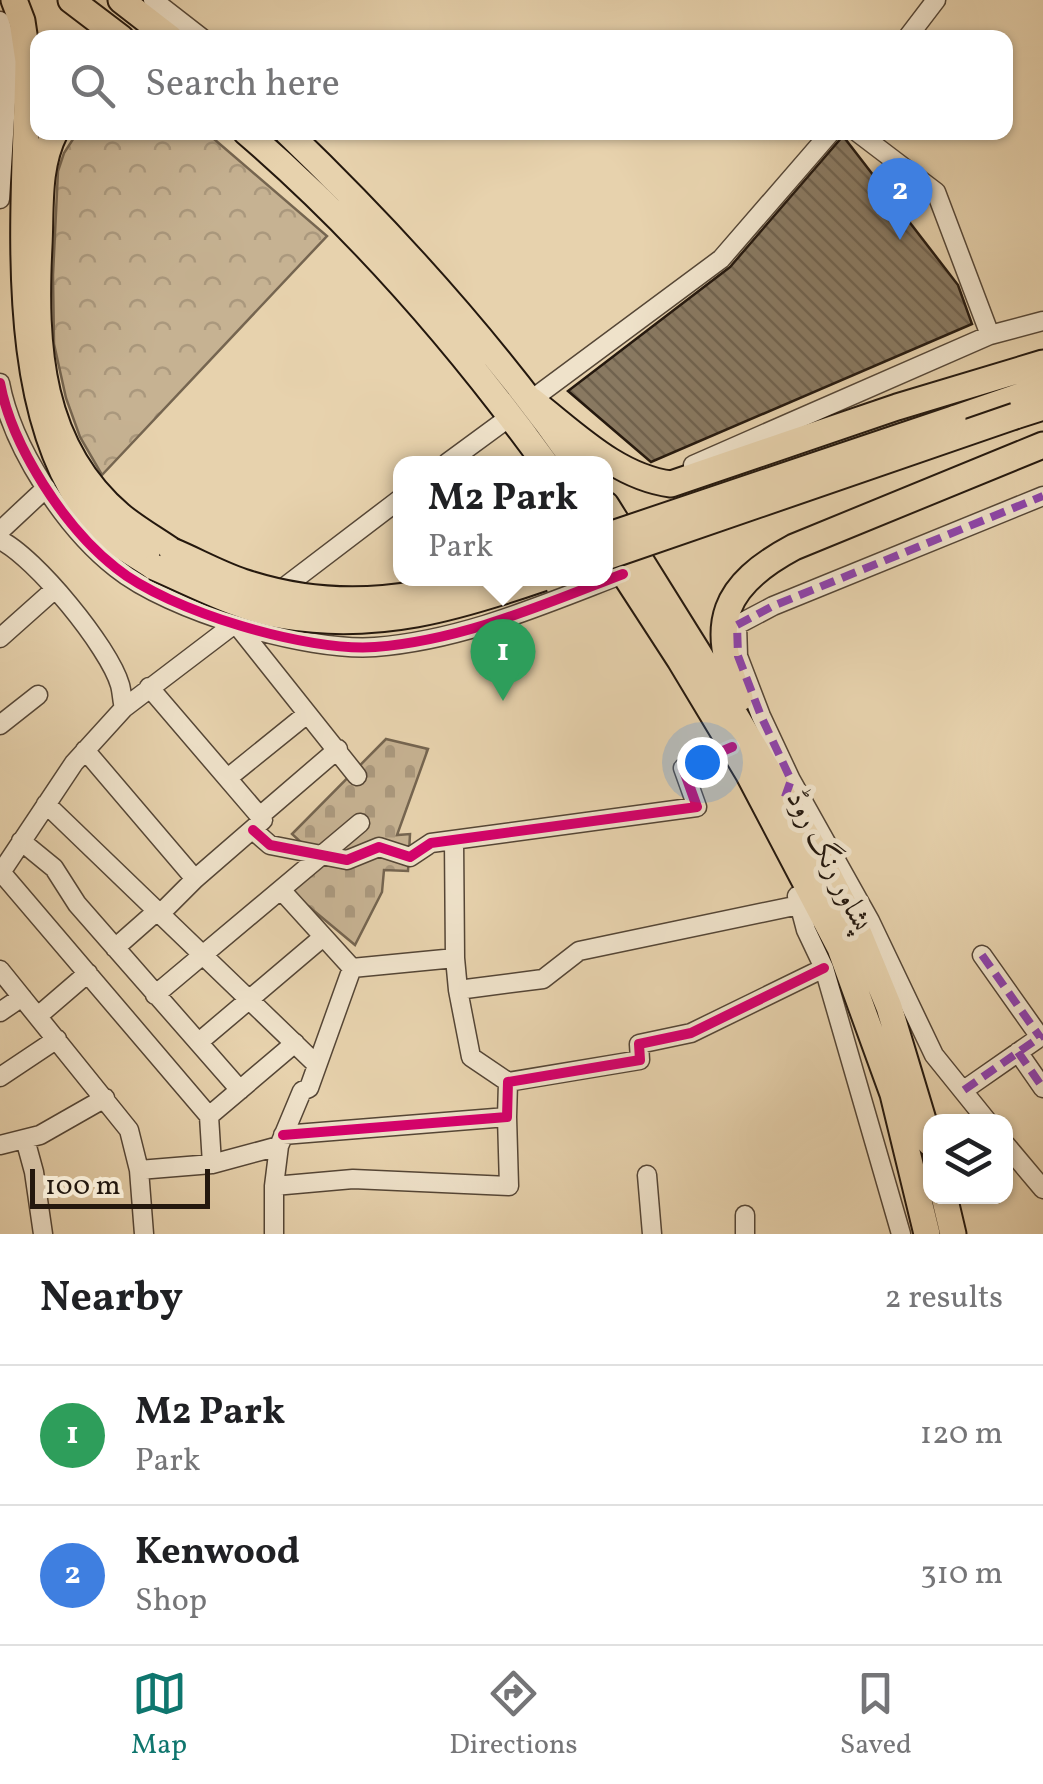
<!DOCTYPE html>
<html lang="en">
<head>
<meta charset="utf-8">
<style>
  :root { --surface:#fff; --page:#f6f6f6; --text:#202124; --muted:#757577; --line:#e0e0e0; --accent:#0f766e }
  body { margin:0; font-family:Vollkorn,Amiri,serif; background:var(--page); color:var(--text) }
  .controls { position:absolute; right:30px; bottom:30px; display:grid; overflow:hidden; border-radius:20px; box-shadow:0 2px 8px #0004 }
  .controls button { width:90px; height:90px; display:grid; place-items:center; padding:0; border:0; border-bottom:2px solid var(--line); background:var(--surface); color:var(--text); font:50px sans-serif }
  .scale { position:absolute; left:30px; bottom:25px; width:180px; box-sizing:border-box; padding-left:10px; border:5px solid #24180e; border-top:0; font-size:28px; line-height:35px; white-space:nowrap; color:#24180e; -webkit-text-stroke:8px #efe2ca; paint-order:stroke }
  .you { position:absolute; left:702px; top:762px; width:35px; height:35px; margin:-25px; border:8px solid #fff; border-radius:50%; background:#1a73e8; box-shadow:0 0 0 15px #1a73e833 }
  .badge { display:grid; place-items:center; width:65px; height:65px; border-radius:50%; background:var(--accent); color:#fff; font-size:32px; font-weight:700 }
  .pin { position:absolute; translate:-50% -82px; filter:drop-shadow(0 2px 5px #0008) }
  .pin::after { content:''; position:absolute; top:52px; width:35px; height:30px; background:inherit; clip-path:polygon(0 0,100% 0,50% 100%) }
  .popup { position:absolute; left:393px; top:456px; width:220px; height:130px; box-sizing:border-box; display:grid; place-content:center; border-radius:20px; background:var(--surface); filter:drop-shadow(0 2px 8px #0005); font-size:32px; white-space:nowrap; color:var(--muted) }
  .popup b { font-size:38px; color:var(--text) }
  .popup::after { content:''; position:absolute; left:50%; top:100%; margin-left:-20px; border:20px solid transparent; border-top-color:var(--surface) }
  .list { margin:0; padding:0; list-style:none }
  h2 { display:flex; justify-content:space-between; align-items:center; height:130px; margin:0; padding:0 40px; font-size:42px }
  h2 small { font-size:32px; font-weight:400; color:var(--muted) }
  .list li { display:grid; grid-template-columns:65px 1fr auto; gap:30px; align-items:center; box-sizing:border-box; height:140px; padding:0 40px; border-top:2px solid var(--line) }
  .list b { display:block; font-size:38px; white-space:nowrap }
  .list p { margin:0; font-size:32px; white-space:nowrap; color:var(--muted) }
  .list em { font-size:32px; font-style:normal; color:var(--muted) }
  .icon { flex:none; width:55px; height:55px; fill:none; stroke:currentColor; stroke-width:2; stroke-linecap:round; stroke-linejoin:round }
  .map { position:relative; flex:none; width:1043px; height:1234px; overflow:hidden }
  .search { position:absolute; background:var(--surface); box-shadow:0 2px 8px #0004; left:30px; right:30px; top:30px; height:110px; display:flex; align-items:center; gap:25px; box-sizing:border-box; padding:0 35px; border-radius:20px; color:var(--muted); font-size:38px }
  .sheet { height:410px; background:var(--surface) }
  nav { display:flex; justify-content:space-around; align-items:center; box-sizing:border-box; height:140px; border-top:2px solid var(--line); background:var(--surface); font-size:28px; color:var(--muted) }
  nav a { display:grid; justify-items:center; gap:5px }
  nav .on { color:var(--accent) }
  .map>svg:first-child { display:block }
  .cemetery { fill:url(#cemetery-stones); stroke:#756550; stroke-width:2.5 }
  .park { fill:url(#park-crowns); stroke:#756550; stroke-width:2.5 }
  .building { fill:url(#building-back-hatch); stroke:#24180e; stroke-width:2.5 }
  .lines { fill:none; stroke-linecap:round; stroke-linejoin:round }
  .minor-casing { stroke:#554636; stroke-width:21 }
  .highway-casing { stroke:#24180e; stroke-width:29 }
  .minor { stroke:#efe2ca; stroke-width:18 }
  .highway { stroke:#e7d2ad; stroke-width:25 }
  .highway-bridge-casing { stroke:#24180e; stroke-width:29; stroke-linecap:butt }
  .highway-bridge { stroke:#e7d2ad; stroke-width:25 }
  .quiet { stroke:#8e44ad; stroke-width:8; stroke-dasharray:15 8; stroke-linecap:butt }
  .cycleway-casing { stroke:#efe2ca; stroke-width:16 }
  .cycleway { stroke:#d6006c; stroke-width:10 }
  .labels { text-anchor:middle; stroke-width:10; stroke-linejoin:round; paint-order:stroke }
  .street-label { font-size:30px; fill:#24180e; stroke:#efe2ca }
</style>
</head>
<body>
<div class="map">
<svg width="1043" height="1234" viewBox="0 0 1043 1234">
  <defs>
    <pattern id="cemetery-stones" width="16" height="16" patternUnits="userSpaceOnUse" patternTransform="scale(2.5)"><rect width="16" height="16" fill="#c6b292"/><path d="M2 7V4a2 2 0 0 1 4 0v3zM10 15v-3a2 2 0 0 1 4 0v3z" fill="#aa987d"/></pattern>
    <pattern id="park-crowns" width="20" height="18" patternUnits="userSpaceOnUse" patternTransform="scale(2.5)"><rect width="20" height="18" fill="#c6b292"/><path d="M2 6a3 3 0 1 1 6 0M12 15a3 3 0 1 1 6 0" fill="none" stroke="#aa987d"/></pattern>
    <pattern id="building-back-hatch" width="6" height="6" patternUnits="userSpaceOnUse" patternTransform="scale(2.5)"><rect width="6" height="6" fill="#897961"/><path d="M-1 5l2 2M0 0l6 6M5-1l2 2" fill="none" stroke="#70624e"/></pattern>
  </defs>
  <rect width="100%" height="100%" fill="#e7d2ad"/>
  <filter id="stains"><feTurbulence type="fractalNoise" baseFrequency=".002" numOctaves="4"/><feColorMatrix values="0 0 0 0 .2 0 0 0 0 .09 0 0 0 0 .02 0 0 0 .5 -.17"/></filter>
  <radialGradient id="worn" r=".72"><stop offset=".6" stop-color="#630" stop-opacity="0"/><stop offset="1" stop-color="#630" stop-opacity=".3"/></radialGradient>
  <path class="cemetery" d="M 386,739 L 428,749 L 397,835 L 410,834 L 408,871 L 384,870 L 382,892 L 355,945 L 278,881 L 315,855 L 292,834 Z"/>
  <path class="park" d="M 77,133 L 207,133 L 327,236 L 102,475 L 80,437 L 66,398 L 54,344 L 53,275 L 58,171 L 64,153 Z"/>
  <path class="building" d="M 843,136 L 958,285 L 972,324 L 651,462 L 568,391 L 730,267 Z"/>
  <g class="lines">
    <defs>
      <path id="minor" d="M 153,0 L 202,38
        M 0,21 L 9,54 L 0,199
        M 907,38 L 936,0
        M 857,132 L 936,192 L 990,335
        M 0,383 C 12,447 65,528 116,568 C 169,611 307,652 375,647 C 463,640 542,605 623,574
        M 531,400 L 721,259 L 831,132
        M 447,463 L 511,416
        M 693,465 L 990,335 L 1043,321
        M 0,531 L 46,488
        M 0,540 C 35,557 109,647 120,685 C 122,692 122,701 124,708
        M 274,595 L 400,499
        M 236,624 L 357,776
        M 0,638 L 55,589
        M 149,687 L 263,820 L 195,879 L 160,914
        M 0,725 L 38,695
        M 85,750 L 195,879
        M 229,777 L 307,714
        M 791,780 L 870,921 L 934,1055 L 988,1122
        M 785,797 L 791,780 L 761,716 L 738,656 L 737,625 L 773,606 L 1043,496
        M 46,804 L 317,1065
        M 260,816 L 338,749
        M 253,830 L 270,845 L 347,860 L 379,847 L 410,857 L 431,843 L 697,807 L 683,768 L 732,747
        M 21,841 L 54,868 L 77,904 L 240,1090
        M 1,872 L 209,1116
        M 0,874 L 74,763 L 124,708 L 241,619
        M 282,891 L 352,968
        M 797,896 L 806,930 L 824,968 L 901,1234
        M 115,948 L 157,911
        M 982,955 L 1040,1037
        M 455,958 L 458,990 L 543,979 L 579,951 L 799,905
        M 0,970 L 129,1130 L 139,1170 L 144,1234
        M 458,990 L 471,1057 L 508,1082
        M 155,995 L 360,823
        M 0,1012 L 22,997
        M 38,1016 L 88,973
        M 199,1042 L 323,937
        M 1018,1052 L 1043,1088
        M 0,1077 L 57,1039
        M 964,1090 L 1043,1035
        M 283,1135 L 507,1117 L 508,1082 L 640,1060 L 639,1044 L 691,1033 L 824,968
        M 25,1139 L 34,1172 L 43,1234
        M 0,1145 L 40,1135 L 105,1098
        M 1006,1145 L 1043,1189
        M 212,1164 L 209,1116 L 295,1043
        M 139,1170 L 212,1164 L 279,1146 L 302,1091 L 309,1088 L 352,968 L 455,958 L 454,840
        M 647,1175 L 652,1234
        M 274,1186 L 353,1179 L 509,1186 L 507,1117
        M 274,1234 L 274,1186 L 279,1146
        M 745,1234 L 745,1215"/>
      <path id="highway" d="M 14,0 L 22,21 L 28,61 C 26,209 0,424 104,533 C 119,546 138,556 154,567
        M 71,0 L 121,38
        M 121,0 L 170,38
        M 55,132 C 37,167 41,209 39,246 C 34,346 39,446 121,516 C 137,529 156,540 172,551
        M 246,132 C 360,230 458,343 545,463
        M 287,132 C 394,235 491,342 576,463
        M 531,400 C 573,432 616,477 671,484 L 897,407 L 1043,363
        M 1015,416 L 1043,407
        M 953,419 L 1043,388
        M 606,505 L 699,654 L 819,857 L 859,934 L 889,1007 L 930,1143
        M 606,546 L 680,660 L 748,773 L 840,948 L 893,1094 L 927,1234
        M 740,698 C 708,623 723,585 794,547 L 1043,445
        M 944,1196 L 953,1234"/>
    </defs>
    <use href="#minor" class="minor-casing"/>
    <use href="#highway" class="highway-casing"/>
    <use href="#minor" class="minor"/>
    <use href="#highway" class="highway"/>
    <defs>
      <path id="highway-bridge" d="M 606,536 L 953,419
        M 172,551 C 196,561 219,574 243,582 C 321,608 402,604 479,578
        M 606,557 L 1015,416
        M 154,567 C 196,585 240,609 285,616 C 378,631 456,608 543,578"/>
    </defs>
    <use href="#highway-bridge" class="highway-bridge-casing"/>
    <use href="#highway-bridge" class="highway-bridge"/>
    <path class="quiet" d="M 785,797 L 791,780 L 761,716 L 738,656 L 737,625 L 773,606 L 1043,496
      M 982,955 L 1040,1037
      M 1018,1052 L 1043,1088
      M 964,1090 L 1043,1035"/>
    <defs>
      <path id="cycleway" d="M 0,383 C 12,447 65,528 116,568 C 169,611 307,652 375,647 C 463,640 542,605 623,574
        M 253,830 L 270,845 L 347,860 L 379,847 L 410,857 L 431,843 L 697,807 L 683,768 L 732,747
        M 283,1135 L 507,1117 L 508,1082 L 640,1060 L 639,1044 L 691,1033 L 824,968"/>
    </defs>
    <use href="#cycleway" class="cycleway-casing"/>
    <use href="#cycleway" class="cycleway"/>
  </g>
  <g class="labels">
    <g class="street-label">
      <text transform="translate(830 860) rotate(63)" y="10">پشاور رنگ روڈ</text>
    </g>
  </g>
  <rect width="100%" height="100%" filter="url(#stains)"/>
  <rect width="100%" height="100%" fill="url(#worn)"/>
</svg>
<div class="controls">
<button><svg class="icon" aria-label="layers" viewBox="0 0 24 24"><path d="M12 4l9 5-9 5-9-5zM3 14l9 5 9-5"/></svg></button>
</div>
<div class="scale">100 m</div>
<div class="you"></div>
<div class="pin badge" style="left:503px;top:701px;background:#2e9e5b">1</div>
<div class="popup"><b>M2 Park</b>Park</div>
<div class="pin badge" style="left:900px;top:240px;background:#3f7fe0">2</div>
<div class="search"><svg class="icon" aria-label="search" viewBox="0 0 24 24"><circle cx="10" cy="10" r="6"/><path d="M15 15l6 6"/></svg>Search here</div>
</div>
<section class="sheet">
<h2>Nearby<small>2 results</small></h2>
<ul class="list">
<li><span class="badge" style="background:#2e9e5b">1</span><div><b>M2 Park</b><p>Park</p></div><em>120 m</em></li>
<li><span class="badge" style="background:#3f7fe0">2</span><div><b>Kenwood</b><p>Shop</p></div><em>310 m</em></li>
</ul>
</section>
<nav>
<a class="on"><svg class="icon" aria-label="map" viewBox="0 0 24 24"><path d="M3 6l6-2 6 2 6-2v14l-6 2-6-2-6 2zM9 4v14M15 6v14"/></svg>Map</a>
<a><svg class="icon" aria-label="directions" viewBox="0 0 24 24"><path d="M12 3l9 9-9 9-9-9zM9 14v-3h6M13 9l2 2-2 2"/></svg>Directions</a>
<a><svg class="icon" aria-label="saved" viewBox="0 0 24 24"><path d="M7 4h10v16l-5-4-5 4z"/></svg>Saved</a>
</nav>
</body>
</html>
